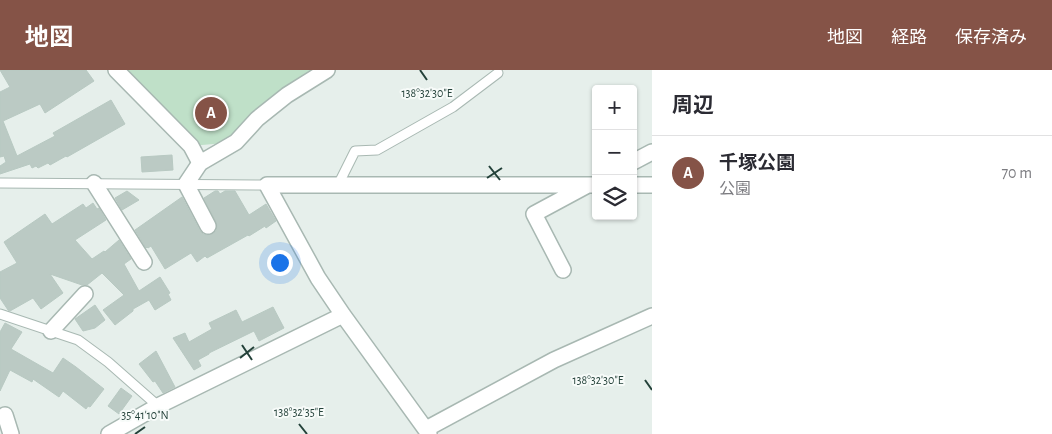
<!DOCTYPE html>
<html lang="ja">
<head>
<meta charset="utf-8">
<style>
  :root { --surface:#fff; --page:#f2f2f3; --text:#2b2b33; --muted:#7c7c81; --line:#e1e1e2; --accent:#855347 }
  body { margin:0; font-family:"Alegreya Sans","Noto Sans JP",sans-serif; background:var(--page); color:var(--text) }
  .controls { position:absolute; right:15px; top:15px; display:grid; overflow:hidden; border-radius:5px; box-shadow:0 1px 4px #0004 }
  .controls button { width:45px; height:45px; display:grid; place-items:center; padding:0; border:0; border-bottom:1px solid var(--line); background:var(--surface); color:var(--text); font:25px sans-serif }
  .you { position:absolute; left:279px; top:192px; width:18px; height:18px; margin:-12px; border:4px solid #fff; border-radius:50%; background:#1a73e8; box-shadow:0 0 0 8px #1a73e833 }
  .badge { display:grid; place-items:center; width:32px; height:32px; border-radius:50%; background:var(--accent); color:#fff; font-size:16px; font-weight:700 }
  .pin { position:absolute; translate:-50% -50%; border:2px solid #fff; box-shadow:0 1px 5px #0006 }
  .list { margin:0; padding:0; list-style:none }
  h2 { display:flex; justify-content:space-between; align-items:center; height:65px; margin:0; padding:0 20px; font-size:21px }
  h2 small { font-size:16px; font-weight:400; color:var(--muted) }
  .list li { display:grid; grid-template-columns:32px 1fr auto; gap:15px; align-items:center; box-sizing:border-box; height:75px; padding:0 20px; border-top:1px solid var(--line) }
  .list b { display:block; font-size:19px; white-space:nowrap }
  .list p { margin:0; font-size:16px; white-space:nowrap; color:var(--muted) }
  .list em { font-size:16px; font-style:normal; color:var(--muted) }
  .icon { flex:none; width:28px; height:28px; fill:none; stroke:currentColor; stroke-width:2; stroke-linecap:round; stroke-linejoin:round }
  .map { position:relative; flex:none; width:652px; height:364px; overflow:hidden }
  header { display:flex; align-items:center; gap:30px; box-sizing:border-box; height:70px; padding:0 25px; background:var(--accent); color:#fff }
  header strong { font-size:24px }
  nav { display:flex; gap:28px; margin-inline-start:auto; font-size:18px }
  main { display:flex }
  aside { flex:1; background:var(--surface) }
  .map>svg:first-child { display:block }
  .green { fill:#bfe0c8 }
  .building { fill:#bbcac4; stroke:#b8c9c2 }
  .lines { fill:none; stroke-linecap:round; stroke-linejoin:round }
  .service-casing { stroke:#a8b8b2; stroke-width:11 }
  .minor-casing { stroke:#a8b8b2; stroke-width:18 }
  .tertiary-casing { stroke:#a8b8b2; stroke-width:18 }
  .service { stroke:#fff; stroke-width:9 }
  .minor { stroke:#fff; stroke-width:15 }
  .tertiary { stroke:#fff; stroke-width:15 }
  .ticks { fill:none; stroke:#24423a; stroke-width:2 }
  .ticks-label { font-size:12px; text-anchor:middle; fill:#24423a; stroke:#f7fbf9; stroke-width:4; stroke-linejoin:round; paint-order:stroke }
</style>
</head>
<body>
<header>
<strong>地図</strong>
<nav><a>地図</a><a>経路</a><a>保存済み</a></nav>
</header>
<main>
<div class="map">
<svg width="652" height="364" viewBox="0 0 652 364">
  <rect width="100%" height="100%" fill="#e6efeb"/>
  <path class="green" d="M 116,0 L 327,0 L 236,72 L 191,76 Z"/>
  <path class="building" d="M 0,0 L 86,0 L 94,11 L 45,43 L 40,34 L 3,51 L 17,86 L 55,66 L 53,63 L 111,30 L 125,54 L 67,87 L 66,86 L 50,95 L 48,93 L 38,98 L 36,96 L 32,98 L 30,94 L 0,104 L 0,96 L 6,92 L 4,86 L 0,87 L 0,22 L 10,17 Z
    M 172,85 L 173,100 L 142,102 L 141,87 Z
    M 127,121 L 139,130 L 122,140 L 115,128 Z
    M 215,121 L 218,121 L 220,124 L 225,121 L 235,121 L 249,145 L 266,134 L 276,151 L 266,158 L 265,156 L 249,166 L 248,165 L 207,188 L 205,186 L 197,192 L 191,183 L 165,199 L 151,176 L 148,178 L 147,177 L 146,178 L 135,160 L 182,127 L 200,161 L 203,164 L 207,165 L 212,164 L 216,161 L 217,156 L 216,152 L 204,128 Z
    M 93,133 L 97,139 L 99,138 L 106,150 L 75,170 L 92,189 L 104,181 L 105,182 L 119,170 L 131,189 L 124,194 L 139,221 L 160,207 L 170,223 L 168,224 L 171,230 L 155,240 L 149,230 L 133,239 L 133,241 L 115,255 L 103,240 L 124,225 L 102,203 L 87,215 L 82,215 L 50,204 L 63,223 L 41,239 L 33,228 L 10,241 L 8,240 L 0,228 L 0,202 L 17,193 L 4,172 L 45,144 L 52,154 L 83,134 L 86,138 Z
    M 95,235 L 105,250 L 95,258 L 83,261 L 75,249 Z
    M 273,237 L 284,258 L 259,271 L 254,261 L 209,283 L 209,284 L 198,290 L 201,296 L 194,300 L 173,268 L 185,263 L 189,272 L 212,259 L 209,253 L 236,240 L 242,252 Z
    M 5,253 L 22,262 L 11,279 L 53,303 L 63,288 L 76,297 L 104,319 L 90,337 L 88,336 L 86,339 L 63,321 L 59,327 L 33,309 L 32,312 L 10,300 L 0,321 L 0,262 Z
    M 156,281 L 175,317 L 163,323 L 155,311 L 153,312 L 139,294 Z
    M 121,318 L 132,326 L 119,344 L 108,336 Z"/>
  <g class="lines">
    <defs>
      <path id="service" d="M 0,113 L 267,115
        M 338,115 L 355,81 L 377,80 L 453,37 L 498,3
        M 0,244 L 78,270 L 108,292 L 158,336"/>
      <path id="minor" d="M 633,92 L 652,82
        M 94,113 L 144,192
        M 633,115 L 652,115
        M 208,156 L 186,114 L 200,93 L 236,72 L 257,49 L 287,25 L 327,0
        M 563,200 L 534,144 L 586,116
        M 51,261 L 85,224
        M 5,345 L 11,364
        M 426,359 L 554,290 L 652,246
        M 109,364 L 158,336 L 343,245
        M 429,364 L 343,245 L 318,208 L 267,115 L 596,115"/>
      <path id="tertiary" d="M 116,0 L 191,76 L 200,93"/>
    </defs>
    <use href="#service" class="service-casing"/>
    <use href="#minor" class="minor-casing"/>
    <use href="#tertiary" class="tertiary-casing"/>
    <use href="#service" class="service"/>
    <use href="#minor" class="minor"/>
    <use href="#tertiary" class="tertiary"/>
  </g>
  <path class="ticks" d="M 420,0 L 427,10M 489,96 L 500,110M 487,108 L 502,98M 242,275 L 252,290M 240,288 L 254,277M 645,310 L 652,320M 299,354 L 307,364M 135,364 L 145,357"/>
  <g class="ticks-label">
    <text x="427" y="27">138°32'30"E</text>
    <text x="598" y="314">138°32'30"E</text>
    <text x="299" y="346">138°32'35"E</text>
    <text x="145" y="349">35°41'10"N</text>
  </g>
</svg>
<div class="controls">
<button>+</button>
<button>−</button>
<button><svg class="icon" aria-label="layers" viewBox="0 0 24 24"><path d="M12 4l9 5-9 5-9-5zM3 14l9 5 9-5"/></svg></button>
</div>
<div class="you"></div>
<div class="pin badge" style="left:211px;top:43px">A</div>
</div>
<aside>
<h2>周辺<small></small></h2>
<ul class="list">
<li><span class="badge">A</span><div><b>千塚公園</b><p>公園</p></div><em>70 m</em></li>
</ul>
</aside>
</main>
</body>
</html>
